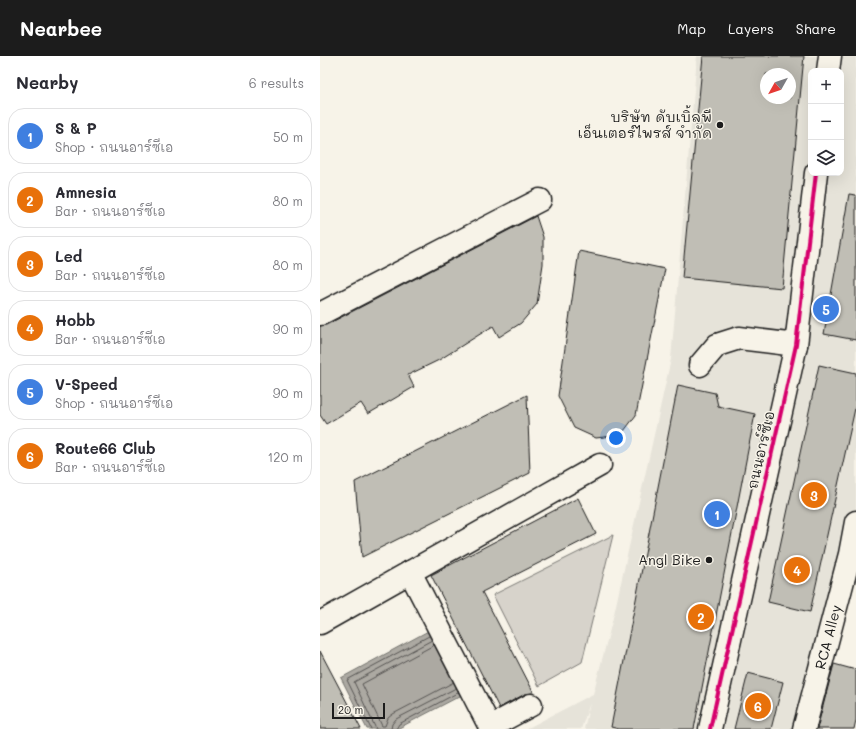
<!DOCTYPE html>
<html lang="en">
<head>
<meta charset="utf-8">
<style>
  :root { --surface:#fff; --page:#f2f2f3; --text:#2b2b33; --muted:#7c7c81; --line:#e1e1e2; --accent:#1c1c1c }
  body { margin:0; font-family:Mali,"Playpen Sans Thai",sans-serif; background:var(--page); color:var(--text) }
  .controls { position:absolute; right:12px; top:12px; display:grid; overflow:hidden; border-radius:8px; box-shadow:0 4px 16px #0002 }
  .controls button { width:36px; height:36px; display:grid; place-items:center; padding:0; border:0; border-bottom:1px solid var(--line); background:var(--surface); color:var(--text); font:20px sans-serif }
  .compass { position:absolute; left:440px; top:12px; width:36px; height:36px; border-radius:50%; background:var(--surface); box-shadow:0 4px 16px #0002; rotate:230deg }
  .scale { position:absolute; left:12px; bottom:10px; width:53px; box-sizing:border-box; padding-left:4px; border:2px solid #1c1c1c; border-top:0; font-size:11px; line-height:14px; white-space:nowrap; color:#1c1c1c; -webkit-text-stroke:3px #f7f3e8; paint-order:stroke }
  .you { position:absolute; left:296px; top:382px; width:14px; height:14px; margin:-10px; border:3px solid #fff; border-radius:50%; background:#1a73e8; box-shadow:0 0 0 6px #1a73e833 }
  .badge { display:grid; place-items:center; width:26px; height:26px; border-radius:50%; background:var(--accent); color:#fff; font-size:13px; font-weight:700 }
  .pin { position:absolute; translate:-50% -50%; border:2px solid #fff; box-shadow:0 1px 4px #0006 }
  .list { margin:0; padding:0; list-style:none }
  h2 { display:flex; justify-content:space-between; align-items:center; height:52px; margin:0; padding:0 16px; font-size:17px }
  h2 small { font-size:13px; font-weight:400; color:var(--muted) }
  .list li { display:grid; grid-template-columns:26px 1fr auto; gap:12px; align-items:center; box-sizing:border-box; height:56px; margin:0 8px 8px; padding:0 8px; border:1px solid var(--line); border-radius:16px }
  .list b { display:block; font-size:15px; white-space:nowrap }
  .list p { margin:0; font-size:13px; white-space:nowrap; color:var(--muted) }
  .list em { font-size:13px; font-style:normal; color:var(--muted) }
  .icon { flex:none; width:22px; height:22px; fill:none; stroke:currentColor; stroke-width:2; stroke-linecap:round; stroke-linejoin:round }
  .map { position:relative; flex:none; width:536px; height:673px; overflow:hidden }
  header { display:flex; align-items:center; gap:24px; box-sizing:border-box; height:56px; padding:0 20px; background:var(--accent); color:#fff }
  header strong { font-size:19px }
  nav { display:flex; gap:22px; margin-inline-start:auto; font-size:14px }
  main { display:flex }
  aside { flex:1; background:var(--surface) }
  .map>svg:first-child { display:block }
  .built { fill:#e6e3d9; fill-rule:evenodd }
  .green { fill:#d7d3cb; stroke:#7a7874 }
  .water { fill:#aca9a2; stroke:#72716c }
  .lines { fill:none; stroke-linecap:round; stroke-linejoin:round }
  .shore { stroke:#565452; stroke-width:1 }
  .building { fill:#c0beb5; stroke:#1c1c1c; fill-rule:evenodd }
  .minor-casing { stroke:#1c1c1c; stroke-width:25 }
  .minor { stroke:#f7f3e8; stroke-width:22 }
  .cycleway-casing { stroke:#f7f3e8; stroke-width:6 }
  .cycleway { stroke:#d6006c; stroke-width:4 }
  .poi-dot { fill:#1c1c1c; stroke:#f7f3e8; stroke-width:1.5 }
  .labels { text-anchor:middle; stroke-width:3; stroke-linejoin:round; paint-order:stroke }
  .poi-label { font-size:14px; fill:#1c1c1c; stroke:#f7f3e8; text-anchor:end }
  .street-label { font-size:14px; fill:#1c1c1c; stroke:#f7f3e8 }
</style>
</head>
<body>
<header>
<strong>Nearbee</strong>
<nav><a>Map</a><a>Layers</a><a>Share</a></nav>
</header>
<main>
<aside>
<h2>Nearby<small>6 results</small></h2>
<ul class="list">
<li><span class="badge" style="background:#3f7fe0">1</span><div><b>S &amp; P</b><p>Shop · ถนนอาร์ซีเอ</p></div><em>50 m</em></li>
<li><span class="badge" style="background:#e8710a">2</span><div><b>Amnesia</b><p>Bar · ถนนอาร์ซีเอ</p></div><em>80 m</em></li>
<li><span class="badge" style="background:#e8710a">3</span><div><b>Led</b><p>Bar · ถนนอาร์ซีเอ</p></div><em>80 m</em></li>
<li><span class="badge" style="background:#e8710a">4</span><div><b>Hobb</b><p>Bar · ถนนอาร์ซีเอ</p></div><em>90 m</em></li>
<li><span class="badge" style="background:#3f7fe0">5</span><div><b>V-Speed</b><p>Shop · ถนนอาร์ซีเอ</p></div><em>90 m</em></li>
<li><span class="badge" style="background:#e8710a">6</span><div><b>Route66 Club</b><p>Bar · ถนนอาร์ซีเอ</p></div><em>120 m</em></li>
</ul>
</aside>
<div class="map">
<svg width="536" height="673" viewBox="0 0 536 673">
  <rect width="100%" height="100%" fill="#f7f3e8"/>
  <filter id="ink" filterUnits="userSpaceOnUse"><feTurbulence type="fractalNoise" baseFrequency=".025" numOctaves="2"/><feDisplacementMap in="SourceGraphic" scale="8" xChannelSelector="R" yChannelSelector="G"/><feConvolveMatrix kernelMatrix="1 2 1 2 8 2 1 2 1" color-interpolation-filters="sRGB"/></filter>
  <g filter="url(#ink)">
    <path class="built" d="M 377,0 L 536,0 L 536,496 L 491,673 L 264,673 L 270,647 L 261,673 L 206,673 L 273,638 L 294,558 L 351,303 ZM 491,15 L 521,15 L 521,117 L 491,117 ZM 446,18 L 470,18 L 470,42 L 446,42 Z"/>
    <path class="green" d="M 293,479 L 262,606 L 219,630 L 173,539 Z"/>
    <path class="water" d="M 125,566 L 159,630 L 77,673 L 47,673 L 21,622 Z"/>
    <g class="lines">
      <path class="shore" d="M 114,589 L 42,628 L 62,670 L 65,670 L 68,662 L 73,658 L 134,626
        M 51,673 L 27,624 L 109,580
        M 56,673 L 34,626 L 112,584
        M 71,673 L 72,668 L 76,663 L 136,632
        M 76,673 L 79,668 L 139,636"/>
    </g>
    <path class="building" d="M 383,0 L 484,0 L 462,232 L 362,222 ZM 446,18 L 470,18 L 470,42 L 446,42 Z
      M 529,138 L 536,139 L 536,284 L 504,278 Z
      M 216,160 L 223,181 L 223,208 L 217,248 L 201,267 L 179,281 L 173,270 L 119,304 L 88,319 L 94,331 L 48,358 L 41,347 L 6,368 L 0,359 L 0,270 L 6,269 Z
      M 259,195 L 345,213 L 316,359 L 301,379 L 276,382 L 254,372 L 238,340 Z
      M 499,309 L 536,317 L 536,348 L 490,556 L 448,546 Z
      M 358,329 L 395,337 L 398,350 L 435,358 L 374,673 L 299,673 L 291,671 Z
      M 207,339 L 210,417 L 42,501 L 35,426 Z
      M 258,442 L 276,478 L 162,536 L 214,637 L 205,638 L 179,652 L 111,519 Z
      M 0,595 L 41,673 L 0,673 Z
      M 514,608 L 536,614 L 536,664 L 534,673 L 497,673 Z
      M 428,617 L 463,626 L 451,673 L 414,673 Z"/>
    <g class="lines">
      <defs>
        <g id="minor">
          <path d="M 508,15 L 510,0"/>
          <path d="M 0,258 L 220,144"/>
          <path d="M 380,309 L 397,289 L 419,282 L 476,289"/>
          <path d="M 90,516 L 170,671 L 211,649"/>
          <path d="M 0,567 L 280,409"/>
          <path d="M 390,673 L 476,289 L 496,117"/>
          <path id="s1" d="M 484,673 L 530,498 L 536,466"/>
        </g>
      </defs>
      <use href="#minor" class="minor-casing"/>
      <use href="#minor" class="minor"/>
      <defs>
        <path id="cycleway" d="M 390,673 L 476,289 L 496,117"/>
      </defs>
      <use href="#cycleway" class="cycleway-casing"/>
      <use href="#cycleway" class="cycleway"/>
    </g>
  </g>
  <g class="poi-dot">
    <circle cx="400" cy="69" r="4"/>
    <circle cx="389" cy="504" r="4"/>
  </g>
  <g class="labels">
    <g class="poi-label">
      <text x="392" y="66">บริษัท ดับเบิ้ลพี<tspan x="392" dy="16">เอ็นเตอร์ไพรส์ จำกัด</tspan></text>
      <text x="381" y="509">Angl Bike</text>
    </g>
    <g class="street-label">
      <text transform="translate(441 394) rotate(-77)" y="5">ถนนอาร์ซีเอ</text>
      <text dy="5" stroke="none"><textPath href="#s1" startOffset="95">RCA Alley</textPath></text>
    </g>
  </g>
</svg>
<div class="controls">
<button>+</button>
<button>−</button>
<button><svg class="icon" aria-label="layers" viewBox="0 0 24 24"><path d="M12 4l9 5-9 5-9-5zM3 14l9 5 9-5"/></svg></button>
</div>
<svg class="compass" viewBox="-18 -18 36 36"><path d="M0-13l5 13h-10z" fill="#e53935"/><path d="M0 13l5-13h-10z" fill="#7c7c81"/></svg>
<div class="scale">20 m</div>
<div class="you"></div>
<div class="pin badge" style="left:397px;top:458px;background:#3f7fe0">1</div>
<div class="pin badge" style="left:381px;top:561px;background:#e8710a">2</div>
<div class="pin badge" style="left:494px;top:439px;background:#e8710a">3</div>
<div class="pin badge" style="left:477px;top:514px;background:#e8710a">4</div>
<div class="pin badge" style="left:506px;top:253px;background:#3f7fe0">5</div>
<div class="pin badge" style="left:438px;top:650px;background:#e8710a">6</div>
</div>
</main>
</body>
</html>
